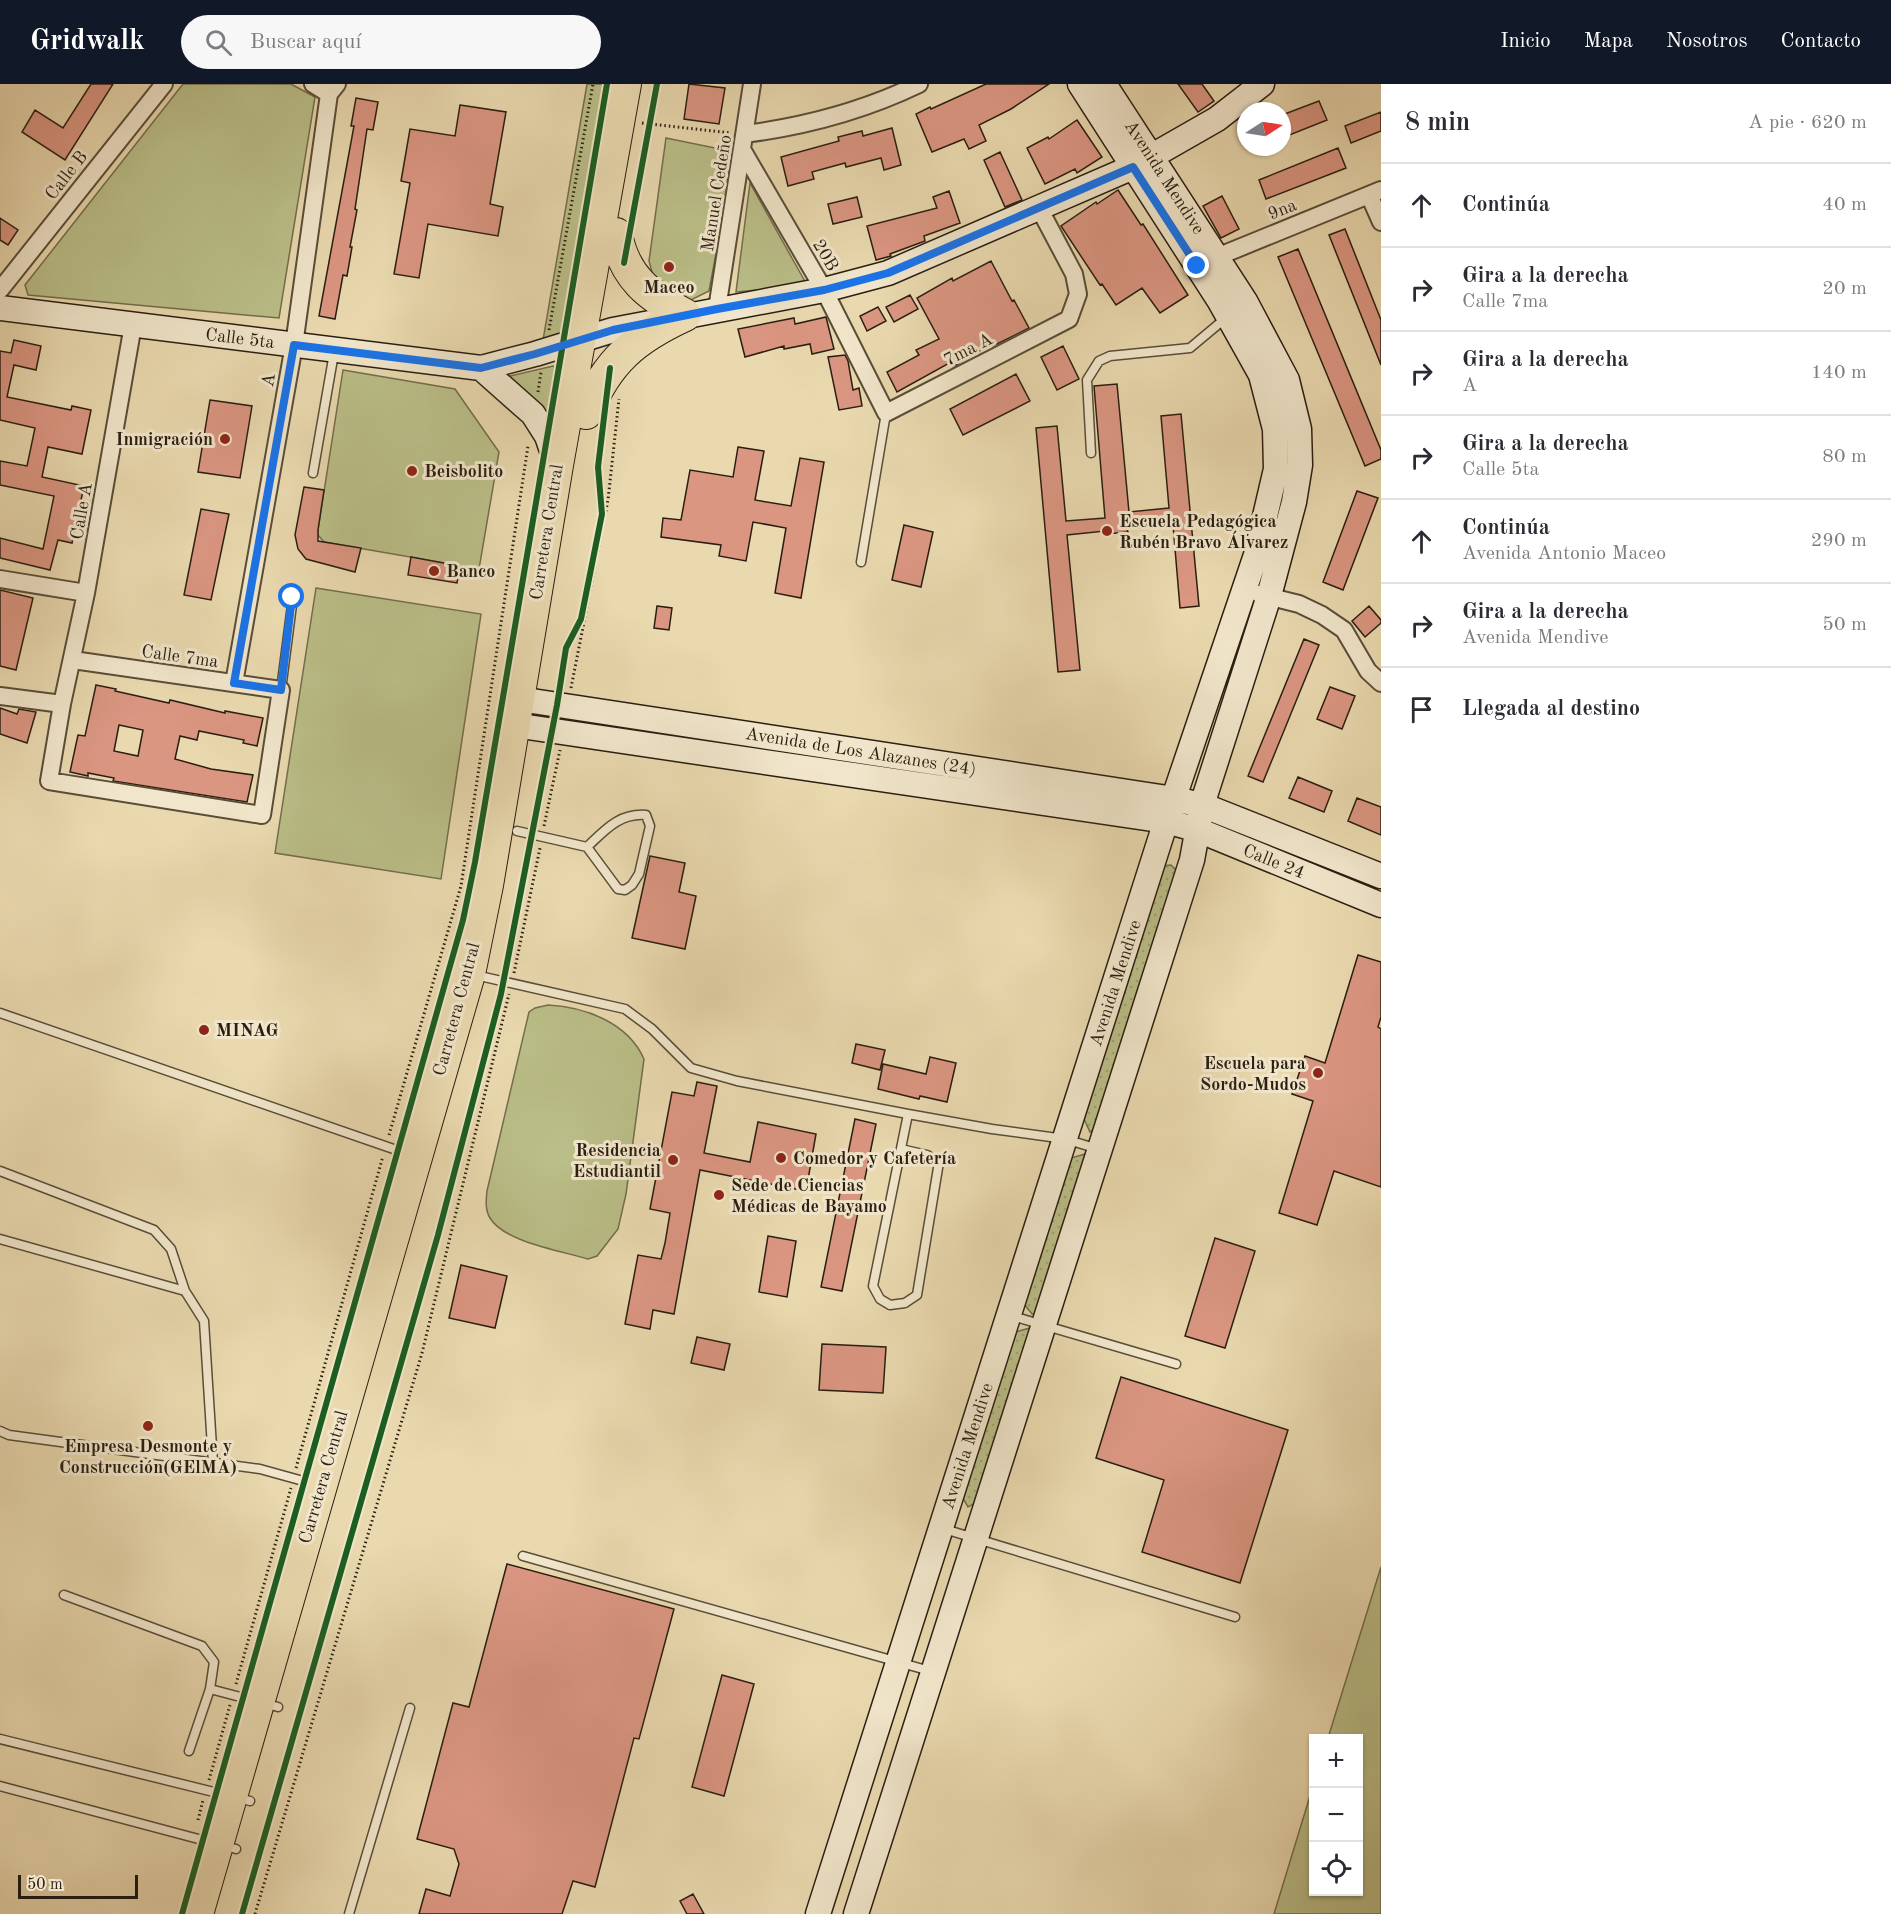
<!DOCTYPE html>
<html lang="es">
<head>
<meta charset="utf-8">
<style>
  :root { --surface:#fff; --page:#f7f7f7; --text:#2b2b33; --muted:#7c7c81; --line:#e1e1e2; --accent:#111827 }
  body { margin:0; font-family:"Old Standard TT",serif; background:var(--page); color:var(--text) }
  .controls { position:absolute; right:18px; bottom:18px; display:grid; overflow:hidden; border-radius:0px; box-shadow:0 2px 4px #0004 }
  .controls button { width:54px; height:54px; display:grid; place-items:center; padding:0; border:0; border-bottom:2px solid var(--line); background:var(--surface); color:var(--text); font:30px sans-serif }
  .compass { position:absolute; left:1237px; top:18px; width:54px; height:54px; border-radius:50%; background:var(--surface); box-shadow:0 2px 4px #0004; rotate:78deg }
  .scale { position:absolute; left:18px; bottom:15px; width:120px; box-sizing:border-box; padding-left:6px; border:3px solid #291e11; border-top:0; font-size:16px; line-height:21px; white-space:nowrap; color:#291e11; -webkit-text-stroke:4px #f1e6cb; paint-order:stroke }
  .stop { position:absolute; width:18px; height:18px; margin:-14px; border:4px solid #1a73e8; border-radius:50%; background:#fff }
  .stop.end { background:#1a73e8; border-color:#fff; box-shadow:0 2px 6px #0008 }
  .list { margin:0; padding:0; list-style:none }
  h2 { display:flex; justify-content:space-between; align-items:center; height:78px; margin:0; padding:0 24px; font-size:26px }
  h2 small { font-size:20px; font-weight:400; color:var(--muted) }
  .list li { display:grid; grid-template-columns:39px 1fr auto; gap:18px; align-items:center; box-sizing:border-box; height:84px; padding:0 24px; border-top:2px solid var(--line) }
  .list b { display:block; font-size:22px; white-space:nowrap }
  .list p { margin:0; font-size:20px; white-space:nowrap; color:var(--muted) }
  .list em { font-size:20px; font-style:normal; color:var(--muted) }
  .icon { flex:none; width:33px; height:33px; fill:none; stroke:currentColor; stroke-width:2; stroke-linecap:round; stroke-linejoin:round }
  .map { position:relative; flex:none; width:1381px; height:1830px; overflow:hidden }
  header { display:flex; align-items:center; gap:36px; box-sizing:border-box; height:84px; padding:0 30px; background:var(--accent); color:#fff }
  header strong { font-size:28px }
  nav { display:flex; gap:33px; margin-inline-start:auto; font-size:21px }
  .search { width:420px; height:54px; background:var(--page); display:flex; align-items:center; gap:15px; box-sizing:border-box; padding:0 21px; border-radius:33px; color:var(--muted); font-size:22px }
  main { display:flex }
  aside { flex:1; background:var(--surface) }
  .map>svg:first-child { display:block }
  .green { fill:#babe88; stroke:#726e4c; stroke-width:1.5 }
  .park { fill:url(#park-dots); stroke:#726e4c; stroke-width:1.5 }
  .building { fill:#db9682; stroke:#291e11; stroke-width:1.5; fill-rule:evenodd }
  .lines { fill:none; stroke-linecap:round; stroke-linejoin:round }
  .lane-casing { stroke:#594d38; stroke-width:11 }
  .street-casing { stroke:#594d38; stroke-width:20 }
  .secondary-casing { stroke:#291e11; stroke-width:27 }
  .highway-casing { stroke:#291e11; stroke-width:34 }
  .path { stroke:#291e11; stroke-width:3; stroke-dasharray:1.5 3; stroke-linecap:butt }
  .lane { stroke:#f1e6cb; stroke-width:8 }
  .street { stroke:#f1e6cb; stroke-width:16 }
  .secondary { stroke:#f1e6cb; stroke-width:24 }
  .highway { stroke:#ead9af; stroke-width:32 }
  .cycleway-casing { stroke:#f1e6cb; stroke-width:10 }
  .cycleway { stroke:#1b5e20; stroke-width:6 }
  .route { stroke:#1a73e8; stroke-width:8 }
  .poi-dot { fill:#8f2418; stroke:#f1e6cb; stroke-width:2 }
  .labels { text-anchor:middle; stroke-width:6; stroke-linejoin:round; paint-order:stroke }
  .street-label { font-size:18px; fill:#291e11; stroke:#f1e6cb }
  .poi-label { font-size:18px; font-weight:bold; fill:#291e11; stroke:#f1e6cb; text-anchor:start }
</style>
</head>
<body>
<header>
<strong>Gridwalk</strong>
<div class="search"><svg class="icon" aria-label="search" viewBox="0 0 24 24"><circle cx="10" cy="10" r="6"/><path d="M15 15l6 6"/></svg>Buscar aquí</div>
<nav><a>Inicio</a><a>Mapa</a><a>Nosotros</a><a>Contacto</a></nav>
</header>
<main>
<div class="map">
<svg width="1381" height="1830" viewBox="0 0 1381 1830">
  <defs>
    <pattern id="park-dots" width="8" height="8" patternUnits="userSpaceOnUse" patternTransform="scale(1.5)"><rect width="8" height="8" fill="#babe88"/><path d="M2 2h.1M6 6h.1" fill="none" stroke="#a0a374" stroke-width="1.8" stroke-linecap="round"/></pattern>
  </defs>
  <rect width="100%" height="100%" fill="#ead9af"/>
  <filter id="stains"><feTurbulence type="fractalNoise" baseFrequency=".00333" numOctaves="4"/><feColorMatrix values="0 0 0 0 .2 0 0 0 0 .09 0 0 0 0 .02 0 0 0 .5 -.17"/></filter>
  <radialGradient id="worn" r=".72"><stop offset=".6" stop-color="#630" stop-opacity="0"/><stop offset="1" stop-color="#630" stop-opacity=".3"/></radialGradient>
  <path class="green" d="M 183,0 L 291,0 L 315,13 L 279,234 L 28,211 L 25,201 Z
    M 587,0 L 619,0 L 572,250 L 543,256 Z
    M 666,54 L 735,68 L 709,207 L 689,217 L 664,209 L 652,188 L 649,177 Z
    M 750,99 L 807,201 L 736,208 Z
    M 553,282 L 568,290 L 557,353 L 506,293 Z
    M 343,286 L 455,305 L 499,368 L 479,485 L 324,458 L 318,451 L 318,446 Z
    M 316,504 L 481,530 L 441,795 L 275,769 Z
    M 548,921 C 586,923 628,939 644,975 L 626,1110 L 618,1145 L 597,1172 L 588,1175 C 562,1167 504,1158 490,1134 C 485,1126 486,1116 487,1107 L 529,928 L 535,924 Z
    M 1381,1483 L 1381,1830 L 1274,1830 L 1313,1702 L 1314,1808 L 1358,1808 L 1358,1654 L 1328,1654 Z"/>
  <path class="park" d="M 1171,781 L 1178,788 L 1105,1037 L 1090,1048 L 1084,1035 L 1161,782 Z
    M 1085,1070 L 1090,1081 L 1045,1229 L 1032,1230 L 1024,1220 L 1071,1074 Z
    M 1030,1244 L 1034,1255 L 983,1415 L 968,1423 L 961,1411 L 1015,1248 Z"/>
  <path class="building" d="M 91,0 L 113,0 L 65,76 L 22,48 L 35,26 L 63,44 Z
    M 689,0 L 725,4 L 719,40 L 684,35 Z
    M 986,0 L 1049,0 L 1011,25 L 979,41 L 986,57 L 969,65 L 964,55 L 932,68 L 916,30 L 930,23 L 931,25 Z
    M 1178,0 L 1202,0 L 1214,17 L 1198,28 Z
    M 356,14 L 378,18 L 373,46 L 367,45 L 355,125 L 357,126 L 350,163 L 352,163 L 347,192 L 343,191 L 335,235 L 319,232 L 354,42 L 351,42 Z
    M 1319,17 L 1327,36 L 1282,54 L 1282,31 Z
    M 460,21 L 506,28 L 490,120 L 503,123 L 498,152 L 428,140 L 419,194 L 394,190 L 410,99 L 401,97 L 410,45 L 455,52 Z
    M 1381,28 L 1381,47 L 1351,59 L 1345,42 Z
    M 1077,36 L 1102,73 L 1077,89 L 1075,85 L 1045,100 L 1027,64 L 1048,53 L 1049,55 Z
    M 892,44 L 901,81 L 884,86 L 881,74 L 846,83 L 845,79 L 812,88 L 814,95 L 788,102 L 781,73 L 839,57 L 838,53 L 862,47 L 863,52 Z
    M 1338,64 L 1346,84 L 1266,115 L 1259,96 Z
    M 1000,68 L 1022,116 L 1005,123 L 984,76 Z
    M 1118,106 L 1141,141 L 1143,140 L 1188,211 L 1160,229 L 1142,204 L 1116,221 L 1102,200 L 1100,201 L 1061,142 L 1096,118 L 1097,120 Z
    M 949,107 L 960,139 L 924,152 L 925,157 L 890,170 L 891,172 L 876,176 L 867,142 L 937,124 L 933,113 Z
    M 1222,112 L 1239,145 L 1221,154 L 1203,122 Z
    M 857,113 L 862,133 L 833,140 L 828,120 Z
    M 0,134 L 18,146 L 8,161 L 0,156 Z
    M 1345,145 L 1381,236 L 1381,281 L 1329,151 Z
    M 1298,165 L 1381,366 L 1381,375 L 1365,382 L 1278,173 Z
    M 991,177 L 1012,217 L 1014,216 L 1029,244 L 993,262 L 992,259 L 953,283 L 951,278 L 897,308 L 887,288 L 919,271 L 916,266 L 939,255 L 917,214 L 952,194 L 953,197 Z
    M 910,211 L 918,225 L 894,238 L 886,223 Z
    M 878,223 L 886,237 L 867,247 L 860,232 Z
    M 826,233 L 834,265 L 812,270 L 810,260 L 784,265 L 784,262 L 745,273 L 738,245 L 794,234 L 795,240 Z
    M 14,256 L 41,262 L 36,286 L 14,281 L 7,313 L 71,326 L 72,322 L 91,326 L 82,370 L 48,363 L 42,393 L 84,402 L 72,459 L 58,456 L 50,486 L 0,474 L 0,454 L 43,465 L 54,412 L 0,401 L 0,377 L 27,382 L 35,344 L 0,336 L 0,267 L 11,269 Z
    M 1063,262 L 1079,295 L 1057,306 L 1041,273 Z
    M 845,271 L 848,277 L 853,306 L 859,304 L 862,322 L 839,326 L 828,273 Z
    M 1016,290 L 1030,317 L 963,351 L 950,325 Z
    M 1117,300 L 1129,428 L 1169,424 L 1161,332 L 1181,330 L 1199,522 L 1180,524 L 1173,441 L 1127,445 L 1128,448 L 1105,450 L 1105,447 L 1067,451 L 1080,586 L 1058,588 L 1036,344 L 1057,342 L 1066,437 L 1105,434 L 1094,302 Z
    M 210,316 L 252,322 L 240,394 L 198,388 Z
    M 738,363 L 764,367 L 755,416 L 791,422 L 800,374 L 824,378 L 801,514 L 775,509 L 786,444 L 753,438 L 746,477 L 719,472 L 721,461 L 661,453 L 663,434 L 681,436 L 690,386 L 733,393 Z
    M 304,403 L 324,406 L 318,446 L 318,457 L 361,464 L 355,488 L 306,475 L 298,465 L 295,451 Z
    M 1357,407 L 1378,414 L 1343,506 L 1323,498 Z
    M 201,425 L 229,430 L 211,516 L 184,511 Z
    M 904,441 L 933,448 L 921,503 L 892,496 Z
    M 411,473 L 460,482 L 457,499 L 408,491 Z
    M 0,506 L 33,514 L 16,586 L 0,582 Z
    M 657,522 L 672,524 L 669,546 L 654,544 Z
    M 1369,522 L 1381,536 L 1381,539 L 1365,553 L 1352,537 Z
    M 1304,555 L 1319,561 L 1263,698 L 1248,692 Z
    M 96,601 L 116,605 L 115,607 L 169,619 L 170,616 L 225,629 L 225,627 L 263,634 L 257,662 L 243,659 L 244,656 L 199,647 L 197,656 L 180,652 L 175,675 L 211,685 L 253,691 L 247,718 L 113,697 L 114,694 L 88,689 L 88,692 L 70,688 L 78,651 L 85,652 ZM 119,641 L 143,646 L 138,672 L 114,667 Z
    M 1330,603 L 1355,612 L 1342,645 L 1317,635 Z
    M 0,624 L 17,630 L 19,625 L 36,628 L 27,659 L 0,650 Z
    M 1298,693 L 1332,707 L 1324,728 L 1289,714 Z
    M 1357,714 L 1381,723 L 1381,751 L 1348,737 Z
    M 650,772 L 685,779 L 679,808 L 696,812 L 685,865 L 632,854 Z
    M 1358,871 L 1381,878 L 1381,933 L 1378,943 L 1381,945 L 1381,1103 L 1334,1087 L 1317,1141 L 1279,1129 L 1313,1017 L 1292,1010 L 1305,972 L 1325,979 Z
    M 856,960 L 885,966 L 880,986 L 852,979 Z
    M 930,973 L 956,979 L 947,1018 L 920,1012 L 919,1015 L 878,1005 L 883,980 L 926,990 Z
    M 697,998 L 717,1002 L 704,1069 L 750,1078 L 758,1038 L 816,1050 L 806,1107 L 700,1086 L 674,1230 L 653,1226 L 650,1245 L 625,1240 L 638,1171 L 661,1175 L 665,1159 L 670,1129 L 650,1125 L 672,1008 L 694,1012 Z
    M 855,1035 L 876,1040 L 842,1207 L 821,1203 Z
    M 768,1152 L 796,1157 L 787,1213 L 759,1208 Z
    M 1215,1154 L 1255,1167 L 1225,1264 L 1185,1252 Z
    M 461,1181 L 507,1192 L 495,1244 L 449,1234 Z
    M 697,1253 L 730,1260 L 724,1286 L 691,1279 Z
    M 822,1260 L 886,1263 L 883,1309 L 819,1306 Z
    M 1121,1293 L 1288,1346 L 1240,1499 L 1142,1468 L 1164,1396 L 1096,1374 Z
    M 507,1480 L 674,1525 L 639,1655 L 634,1654 L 595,1803 L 573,1797 L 562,1830 L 419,1830 L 426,1805 L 450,1812 L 459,1780 L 454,1765 L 417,1755 L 453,1619 L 469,1623 Z
    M 722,1591 L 754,1600 L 724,1712 L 692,1703 Z
    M 693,1810 L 704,1830 L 687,1830 L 680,1817 Z"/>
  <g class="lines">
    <defs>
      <path id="lane" d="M 1091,369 L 1087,296 L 1099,277 L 1110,272 L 1190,264 L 1227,233
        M 313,389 L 334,269
        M 861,478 L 886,329
        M 281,606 L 293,513
        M 517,747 L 587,763 L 618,805 L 625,806 L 632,801 L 639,790 L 650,742 L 646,731 C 619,729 605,746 587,763
        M 475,891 L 625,925 L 652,945 L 691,984 L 737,997 L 908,1030 L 992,1045 L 1065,1055 L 1098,1065
        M 0,929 L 411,1071
        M 901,1065 L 927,1071 L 939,1078 L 917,1211 L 905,1219 L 890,1221 L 880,1215 L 873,1202 L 908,1030
        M 0,1087 L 154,1146 L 171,1165 L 185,1207
        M 0,1155 L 185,1207 L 204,1237 L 213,1379
        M 1009,1231 L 1176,1280
        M 0,1347 L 9,1351 L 260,1385 L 314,1400
        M 941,1444 L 1235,1533
        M 523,1472 L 930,1587
        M 64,1511 L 202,1562 L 214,1578 L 210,1605 L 278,1623
        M 0,1655 L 250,1717
        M 189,1667 L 210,1605
        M 0,1702 L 236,1765
        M 349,1830 L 410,1624"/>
      <path id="street" d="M 313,0 L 329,10
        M 745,50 C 807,42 863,27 919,0
        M 743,67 L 824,206 L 886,329 L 1069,235 L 1078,210 L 1074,190 L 1039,124
        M 1369,111 L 1381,138
        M 1207,177 L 1381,106
        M 0,206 L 164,0
        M 717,225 L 752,0
        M 0,495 L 86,509
        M 1259,510 L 1299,520 L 1322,531 L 1344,546 L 1368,587 L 1381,599
        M 73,576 L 281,606 L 262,731 L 49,697 L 62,620 L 86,509 L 133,241
        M 234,599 L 294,261 L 329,10 L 337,0
        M 0,612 L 62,620"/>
      <path id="secondary" d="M 0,224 L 481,284 L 535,270 L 613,246 L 824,206 L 888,189 L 1133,83 L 1217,35 L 1262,0
        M 481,284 L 533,330 L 547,352 L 557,381
        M 519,615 L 1174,715 L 1202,721 L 1381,792
        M 514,641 L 1166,737 L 1198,746 L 1381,821
        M 818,1830 L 1166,737 L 1256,471 L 1276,385 L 1275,345 L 1261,291 L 1219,216 L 1080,0
        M 856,1830 L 1192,776 L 1202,721 L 1269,512 L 1294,418 L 1300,381 L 1299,345 L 1287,296 L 1245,217 L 1104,0"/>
      <path id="highway" d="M 616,150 C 624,193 649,212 685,231
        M 586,329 C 607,277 635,254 685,231
        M 197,1830 L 469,890 L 487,801 L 557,381 L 625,0"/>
    </defs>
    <use href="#lane" class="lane-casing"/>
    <use href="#street" class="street-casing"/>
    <use href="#secondary" class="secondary-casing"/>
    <use href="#highway" class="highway-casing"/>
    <path class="path" d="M 642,39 L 731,49
      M 549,246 L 593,0
      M 538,308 L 541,288
      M 571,604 L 608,416 L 619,315
      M 544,742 L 560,666
      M 514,889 L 540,764
      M 389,1051 L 461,802 L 528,362
      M 296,1384 L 383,1072
      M 236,1600 L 291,1404
      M 209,1696 L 230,1621
      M 198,1736 L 203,1716
      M 255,1830 L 422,1269 L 509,910"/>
    <use href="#lane" class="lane"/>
    <use href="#street" class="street"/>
    <use href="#secondary" class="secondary"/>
    <use href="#highway" class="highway"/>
    <defs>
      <path id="cycleway" d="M 624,179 L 657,0
        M 182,1830 L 463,836 L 475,778 L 607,0
        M 242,1830 L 438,1151 L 501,910 L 557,621 L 566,564 L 581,535 L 602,430 L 598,383 L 610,284"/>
    </defs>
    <use href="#cycleway" class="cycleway-casing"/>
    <use href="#cycleway" class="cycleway"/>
  </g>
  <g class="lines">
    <path class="route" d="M 292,513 L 281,606 L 234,599 L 294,261 L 481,284 L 535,270 L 613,246 L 717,225 L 824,206 L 888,189 L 1133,83 L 1197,182"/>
  </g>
  <g class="poi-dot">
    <circle cx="669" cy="183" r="6"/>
    <circle cx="225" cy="355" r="6"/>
    <circle cx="412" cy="387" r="6"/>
    <circle cx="1107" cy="447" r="6"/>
    <circle cx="434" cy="487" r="6"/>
    <circle cx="204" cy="946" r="6"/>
    <circle cx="1318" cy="989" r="6"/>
    <circle cx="781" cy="1074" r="6"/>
    <circle cx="673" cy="1076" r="6"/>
    <circle cx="719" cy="1111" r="6"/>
    <circle cx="148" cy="1342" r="6"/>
  </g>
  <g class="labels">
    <g class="street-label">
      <text transform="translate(66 91) rotate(-52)" y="6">Calle B</text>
      <text transform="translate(1165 93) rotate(57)" y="6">Avenida Mendive</text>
      <text transform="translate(716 109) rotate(-81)" y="6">Manuel Cedeño</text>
      <text transform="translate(1282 125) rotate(-22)" y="6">9na</text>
      <text transform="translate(826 171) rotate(59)" y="6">20B</text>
      <text transform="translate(240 254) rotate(7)" y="6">Calle 5ta</text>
      <text transform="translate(968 265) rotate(-27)" y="6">7ma A</text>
      <text transform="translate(268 296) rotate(-80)" y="6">A</text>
      <text transform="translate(81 427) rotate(-80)" y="6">Calle A</text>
      <text transform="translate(546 448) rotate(-81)" y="6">Carretera Central</text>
      <text transform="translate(180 572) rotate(8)" y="6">Calle 7ma</text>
      <text transform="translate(861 667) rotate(9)" y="6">Avenida de Los Alazanes (24)</text>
      <text transform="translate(1274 777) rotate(22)" y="6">Calle 24</text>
      <text transform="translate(1115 899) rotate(-72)" y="6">Avenida Mendive</text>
      <text transform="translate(456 925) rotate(-75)" y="6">Carretera Central</text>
      <text transform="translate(967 1362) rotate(-72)" y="6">Avenida Mendive</text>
      <text transform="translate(323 1393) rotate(-74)" y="6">Carretera Central</text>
    </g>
    <g class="poi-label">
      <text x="669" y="209" text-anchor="middle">Maceo</text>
      <text x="213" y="361" text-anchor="end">Inmigración</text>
      <text x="424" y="393">Beisbolito</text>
      <text x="1119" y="443">Escuela Pedagógica<tspan x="1119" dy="21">Rubén Bravo Álvarez</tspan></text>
      <text x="446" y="493">Banco</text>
      <text x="216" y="952">MINAG</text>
      <text x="1306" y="985" text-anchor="end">Escuela para<tspan x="1306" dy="21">Sordo-Mudos</tspan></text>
      <text x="661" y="1072" text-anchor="end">Residencia<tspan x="661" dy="21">Estudiantil</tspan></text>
      <text x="793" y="1080">Comedor y Cafetería</text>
      <text x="731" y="1107">Sede de Ciencias<tspan x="731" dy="21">Médicas de Bayamo</tspan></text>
      <text x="148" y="1368" text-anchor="middle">Empresa Desmonte y<tspan x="148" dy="21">Construcción(GElMA)</tspan></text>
    </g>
  </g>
  <rect width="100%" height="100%" filter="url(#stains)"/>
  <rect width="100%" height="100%" fill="url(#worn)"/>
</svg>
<div class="controls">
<button>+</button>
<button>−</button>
<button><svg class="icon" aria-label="locate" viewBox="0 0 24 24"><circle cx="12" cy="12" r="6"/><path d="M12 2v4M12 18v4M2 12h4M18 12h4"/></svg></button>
</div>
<svg class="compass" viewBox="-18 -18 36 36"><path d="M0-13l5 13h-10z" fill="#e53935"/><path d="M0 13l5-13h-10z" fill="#7c7c81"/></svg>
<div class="scale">50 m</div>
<div class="stop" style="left:292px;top:513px"></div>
<div class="stop end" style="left:1197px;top:182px"></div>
</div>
<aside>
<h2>8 min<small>A pie · 620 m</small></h2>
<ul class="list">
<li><svg class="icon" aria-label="ahead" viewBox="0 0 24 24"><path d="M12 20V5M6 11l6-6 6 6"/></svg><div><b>Continúa</b></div><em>40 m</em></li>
<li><svg class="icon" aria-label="right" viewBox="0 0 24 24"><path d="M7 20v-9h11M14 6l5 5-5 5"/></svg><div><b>Gira a la derecha</b><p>Calle 7ma</p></div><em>20 m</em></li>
<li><svg class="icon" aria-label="right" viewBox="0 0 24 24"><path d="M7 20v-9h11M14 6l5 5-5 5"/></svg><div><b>Gira a la derecha</b><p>A</p></div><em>140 m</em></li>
<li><svg class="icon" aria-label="right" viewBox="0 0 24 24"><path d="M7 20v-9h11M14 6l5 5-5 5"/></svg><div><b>Gira a la derecha</b><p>Calle 5ta</p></div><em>80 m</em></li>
<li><svg class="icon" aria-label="ahead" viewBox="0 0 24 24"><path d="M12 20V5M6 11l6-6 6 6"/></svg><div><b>Continúa</b><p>Avenida Antonio Maceo</p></div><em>290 m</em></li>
<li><svg class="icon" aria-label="right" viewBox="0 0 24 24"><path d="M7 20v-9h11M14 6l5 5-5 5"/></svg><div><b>Gira a la derecha</b><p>Avenida Mendive</p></div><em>50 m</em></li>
<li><svg class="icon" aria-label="arrive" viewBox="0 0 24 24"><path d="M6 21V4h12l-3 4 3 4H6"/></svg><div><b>Llegada al destino</b></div></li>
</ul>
</aside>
</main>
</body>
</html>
